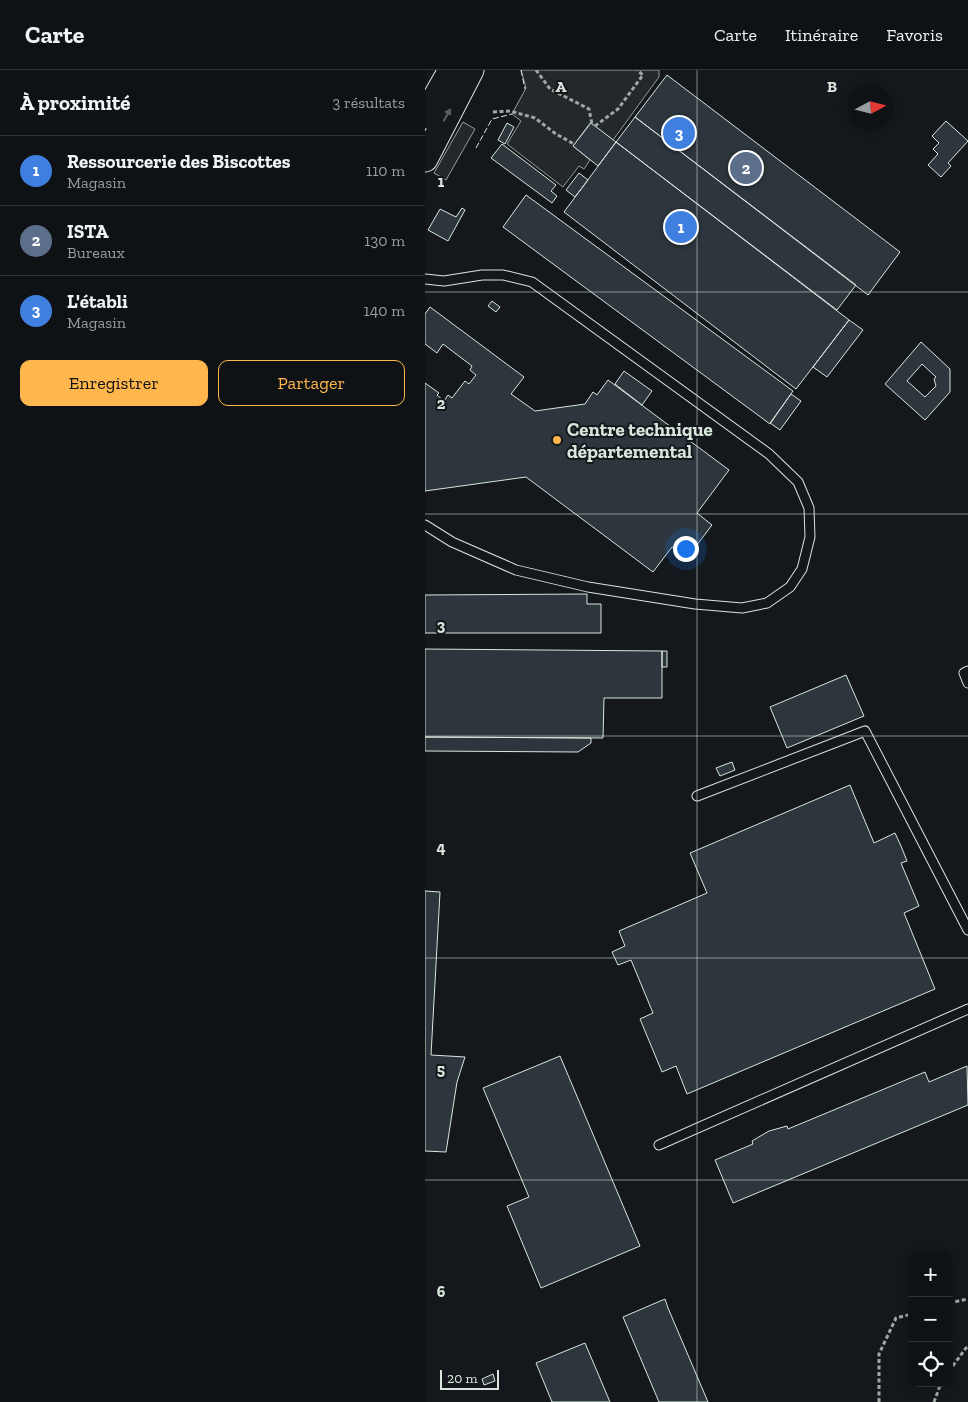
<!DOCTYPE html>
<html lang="fr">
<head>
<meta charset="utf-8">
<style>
  :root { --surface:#0f1215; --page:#1d2022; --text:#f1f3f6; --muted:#9b9ea0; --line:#2f3234; --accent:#ffb74d }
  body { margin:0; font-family:"Zilla Slab",serif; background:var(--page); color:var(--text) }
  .controls { position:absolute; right:15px; bottom:15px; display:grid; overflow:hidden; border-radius:10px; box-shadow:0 2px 8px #0003 }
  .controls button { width:45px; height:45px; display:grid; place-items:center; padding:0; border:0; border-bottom:1px solid var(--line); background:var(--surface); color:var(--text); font:25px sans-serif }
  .compass { position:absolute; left:423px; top:15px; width:45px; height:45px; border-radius:50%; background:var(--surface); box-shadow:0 2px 8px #0003; rotate:83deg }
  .scale { position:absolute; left:15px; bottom:12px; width:59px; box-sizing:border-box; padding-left:5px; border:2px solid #d8e6dc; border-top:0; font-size:14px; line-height:18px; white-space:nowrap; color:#d8e6dc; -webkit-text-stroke:4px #14181c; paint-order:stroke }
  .you { position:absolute; left:260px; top:478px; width:18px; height:18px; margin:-12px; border:4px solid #fff; border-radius:50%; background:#1a73e8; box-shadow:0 0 0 8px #1a73e833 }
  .badge { display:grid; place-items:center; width:32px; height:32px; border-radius:50%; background:var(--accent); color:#fff; font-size:16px; font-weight:700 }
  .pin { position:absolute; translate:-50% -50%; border:2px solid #fff; box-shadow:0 1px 5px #0006 }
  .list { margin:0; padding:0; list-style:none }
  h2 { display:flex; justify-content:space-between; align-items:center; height:65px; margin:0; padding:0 20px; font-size:21px }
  h2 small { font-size:16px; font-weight:400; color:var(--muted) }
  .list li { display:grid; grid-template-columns:32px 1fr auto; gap:15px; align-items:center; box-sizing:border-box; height:70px; padding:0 20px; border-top:1px solid var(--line) }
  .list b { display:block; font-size:19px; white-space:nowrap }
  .list p { margin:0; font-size:16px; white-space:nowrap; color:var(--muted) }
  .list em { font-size:16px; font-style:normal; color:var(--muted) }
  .actions { display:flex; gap:10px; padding:15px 20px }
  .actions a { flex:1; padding:11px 0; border:1px solid var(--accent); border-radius:10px; text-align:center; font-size:18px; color:var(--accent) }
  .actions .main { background:var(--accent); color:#111 }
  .icon { flex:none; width:28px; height:28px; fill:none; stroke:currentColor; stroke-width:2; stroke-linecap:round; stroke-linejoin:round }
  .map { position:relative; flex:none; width:543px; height:1332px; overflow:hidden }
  header { display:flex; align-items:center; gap:30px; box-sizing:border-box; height:70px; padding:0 25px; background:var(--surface); border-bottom:1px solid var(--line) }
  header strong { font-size:24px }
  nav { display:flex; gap:28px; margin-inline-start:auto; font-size:18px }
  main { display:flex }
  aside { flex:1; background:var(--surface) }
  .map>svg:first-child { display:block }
  .parking { fill:#24282b; stroke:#939e99 }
  .building { fill:#2c363c; stroke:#d8e6dc; fill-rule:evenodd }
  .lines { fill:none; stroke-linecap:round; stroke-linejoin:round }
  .lane-casing { stroke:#d8e6dc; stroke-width:11 }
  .secondary-casing { stroke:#d8e6dc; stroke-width:27 }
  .path { stroke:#9da8a2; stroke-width:3; stroke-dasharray:4 2.5; stroke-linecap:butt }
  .lane { stroke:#14181c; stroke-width:9 }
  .secondary { stroke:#14181c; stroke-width:25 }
  .fence { stroke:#d8e6dc; stroke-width:1; stroke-dasharray:6 2.5; stroke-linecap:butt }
  .oneway { fill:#59605f }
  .grid { fill:none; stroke:#d8e6dc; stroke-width:1; stroke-opacity:0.55 }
  .poi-dot { fill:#ffb74d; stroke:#14181c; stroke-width:2 }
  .labels { text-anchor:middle; stroke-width:4; stroke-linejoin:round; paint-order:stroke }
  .poi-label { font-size:19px; font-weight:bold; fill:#d8e6dc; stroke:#14181c; text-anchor:start }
  .grid-label { font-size:16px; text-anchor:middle; font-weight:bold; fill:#d8e6dc; stroke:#14181c; stroke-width:4; stroke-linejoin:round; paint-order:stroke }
</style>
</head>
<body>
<header>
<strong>Carte</strong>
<nav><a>Carte</a><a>Itinéraire</a><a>Favoris</a></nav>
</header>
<main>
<aside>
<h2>À proximité<small>3 résultats</small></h2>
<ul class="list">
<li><span class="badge" style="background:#3f7fe0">1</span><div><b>Ressourcerie des Biscottes</b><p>Magasin</p></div><em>110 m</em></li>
<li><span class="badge" style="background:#5c6f8a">2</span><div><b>ISTA</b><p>Bureaux</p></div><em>130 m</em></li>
<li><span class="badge" style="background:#3f7fe0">3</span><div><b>L'établi</b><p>Magasin</p></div><em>140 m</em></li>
</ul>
<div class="actions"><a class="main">Enregistrer</a><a>Partager</a></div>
</aside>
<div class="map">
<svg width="543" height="1332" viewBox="0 0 543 1332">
  <rect width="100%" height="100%" fill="#14181c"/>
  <path class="parking" d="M 96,0 L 234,0 L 234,7 L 188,70 L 165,53 L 148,76 L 165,90 L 159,99 L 154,96 L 138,117 L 82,74 L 96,51 L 87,44 L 101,18 Z
    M 38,52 L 50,59 L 21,110 L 9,103 Z"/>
  <path class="building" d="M 242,5 L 475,182 L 443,225 L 210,47 Z
    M 210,47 L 431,215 L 412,240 L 191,72 Z
    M 521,51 L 543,71 L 523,93 L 526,96 L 516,107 L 503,95 L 513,84 L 508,79 L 514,73 L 507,66 Z
    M 82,53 L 89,57 L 80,74 L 73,70 Z
    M 166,53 L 191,72 L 173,96 L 148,76 Z
    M 191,72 L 424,250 L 371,319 L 139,142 Z
    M 77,74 L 131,115 L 126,121 L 132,126 L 127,133 L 66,88 Z
    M 154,103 L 163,110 L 150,127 L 141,120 Z
    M 101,125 L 368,321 L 345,354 L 78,157 Z
    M 37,138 L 40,140 L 23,171 L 3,160 L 15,139 L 31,147 Z
    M 67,231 L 75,237 L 71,242 L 63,236 Z
    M 5,237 L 99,307 L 86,324 L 110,341 L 160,334 L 168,322 L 172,325 L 183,310 L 304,400 L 272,443 L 287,455 L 262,488 L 247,477 L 228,502 L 101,407 L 0,421 L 0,313 L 14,323 L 12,325 L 19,331 L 23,325 L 27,328 L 40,311 L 44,314 L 51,305 L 45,300 L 47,296 L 18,274 L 12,283 L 0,274 L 0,244 Z
    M 424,250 L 438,260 L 402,307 L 388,297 Z
    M 496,272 L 525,299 L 525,322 L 500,350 L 460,314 ZM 497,294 L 511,307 L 509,309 L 511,316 L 500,327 L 482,311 Z
    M 199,301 L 227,321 L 217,335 L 190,314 Z
    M 366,324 L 376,331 L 355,360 L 345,353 Z
    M 162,524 L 162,534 L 176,534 L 176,563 L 0,563 L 0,525 Z
    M 0,579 L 237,581 L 237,628 L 179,628 L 178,668 L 0,667 Z
    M 237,581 L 242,581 L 242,597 L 237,597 Z
    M 421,605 L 439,646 L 362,678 L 345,637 Z
    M 0,667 L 166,668 L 166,673 L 153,682 L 0,681 Z
    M 307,692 L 310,700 L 295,706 L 291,698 Z
    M 425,715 L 449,773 L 470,763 L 476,776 L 482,791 L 476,793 L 494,836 L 479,843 L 510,919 L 262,1024 L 251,996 L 237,1002 L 215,949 L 228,943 L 206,890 L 193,895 L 187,882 L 200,876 L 194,861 L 282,823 L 265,783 Z
    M 0,821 L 15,822 L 6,985 L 40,987 L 32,1012 L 21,1082 L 0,1081 Z
    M 135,986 L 215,1176 L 116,1218 L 82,1136 L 104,1127 L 58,1018 Z
    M 542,996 L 543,1035 L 308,1133 L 290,1090 L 328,1074 L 327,1071 L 344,1061 L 362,1056 L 363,1059 L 500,1002 L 504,1012 Z
    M 240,1229 L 243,1238 L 283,1332 L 234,1332 L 198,1247 Z
    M 160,1273 L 185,1332 L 127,1332 L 111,1293 Z
    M 68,1304 L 70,1311 L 59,1315 L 57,1309 Z"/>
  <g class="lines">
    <defs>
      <path id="lane" d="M 0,209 L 19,211 L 57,205 L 78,205 L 107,212 L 344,384 L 373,412 L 384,438 L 385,467 L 377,499 L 365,517 L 342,533 L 317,538 L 270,534 L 163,517 L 91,500 L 27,472 L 0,455
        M 543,601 L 539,603 L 543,613
        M 272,726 L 440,661 L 543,860
        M 234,1075 L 543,939"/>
      <path id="secondary" d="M 0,46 L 26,0
        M 0,89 L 46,0"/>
    </defs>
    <use href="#lane" class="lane-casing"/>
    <use href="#secondary" class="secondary-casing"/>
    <path class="path" d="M 111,0 L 125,19 L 164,39 L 167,54
      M 68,42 L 85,41 L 110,48 L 131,64 L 149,74
      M 170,56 L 193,39 L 218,5 L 212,0
      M 524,1233 L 543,1229
      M 524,1301 L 541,1278 L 543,1277
      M 454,1332 L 454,1284 L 471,1248 L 487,1244
      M 509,1332 L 516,1313"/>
    <use href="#lane" class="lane"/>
    <use href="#secondary" class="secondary"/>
    <path class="fence" d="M 96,0 L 100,19
      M 51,78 L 67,49 L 87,44"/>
  </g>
  <defs><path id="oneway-solid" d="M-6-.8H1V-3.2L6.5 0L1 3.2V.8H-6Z" transform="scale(1.25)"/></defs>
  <use class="oneway" href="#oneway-solid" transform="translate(22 45) rotate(-61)"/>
  <path class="grid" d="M 272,0 L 272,1332M 0,222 L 543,222M 0,444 L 543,444M 0,666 L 543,666M 0,888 L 543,888M 0,1110 L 543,1110"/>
  <circle class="poi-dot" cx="132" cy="370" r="5"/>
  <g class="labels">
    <g class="poi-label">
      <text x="142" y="366">Centre technique<tspan x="142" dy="22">départemental</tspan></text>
    </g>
  </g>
  <g class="grid-label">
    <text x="136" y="22">A</text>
    <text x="407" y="22">B</text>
    <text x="16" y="117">1</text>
    <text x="16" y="339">2</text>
    <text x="16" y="561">3</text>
    <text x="16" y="783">4</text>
    <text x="16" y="1005">5</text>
    <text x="16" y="1227">6</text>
  </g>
</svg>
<div class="controls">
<button>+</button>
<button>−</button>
<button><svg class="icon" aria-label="locate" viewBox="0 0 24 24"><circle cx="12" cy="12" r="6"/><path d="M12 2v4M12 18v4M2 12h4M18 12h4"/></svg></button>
</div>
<svg class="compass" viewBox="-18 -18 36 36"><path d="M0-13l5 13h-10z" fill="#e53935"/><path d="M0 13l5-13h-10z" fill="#9b9ea0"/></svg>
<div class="scale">20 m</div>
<div class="you"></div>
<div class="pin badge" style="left:256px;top:157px;background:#3f7fe0">1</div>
<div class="pin badge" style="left:321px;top:98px;background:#5c6f8a">2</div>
<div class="pin badge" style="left:254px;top:63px;background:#3f7fe0">3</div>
</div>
</main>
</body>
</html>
